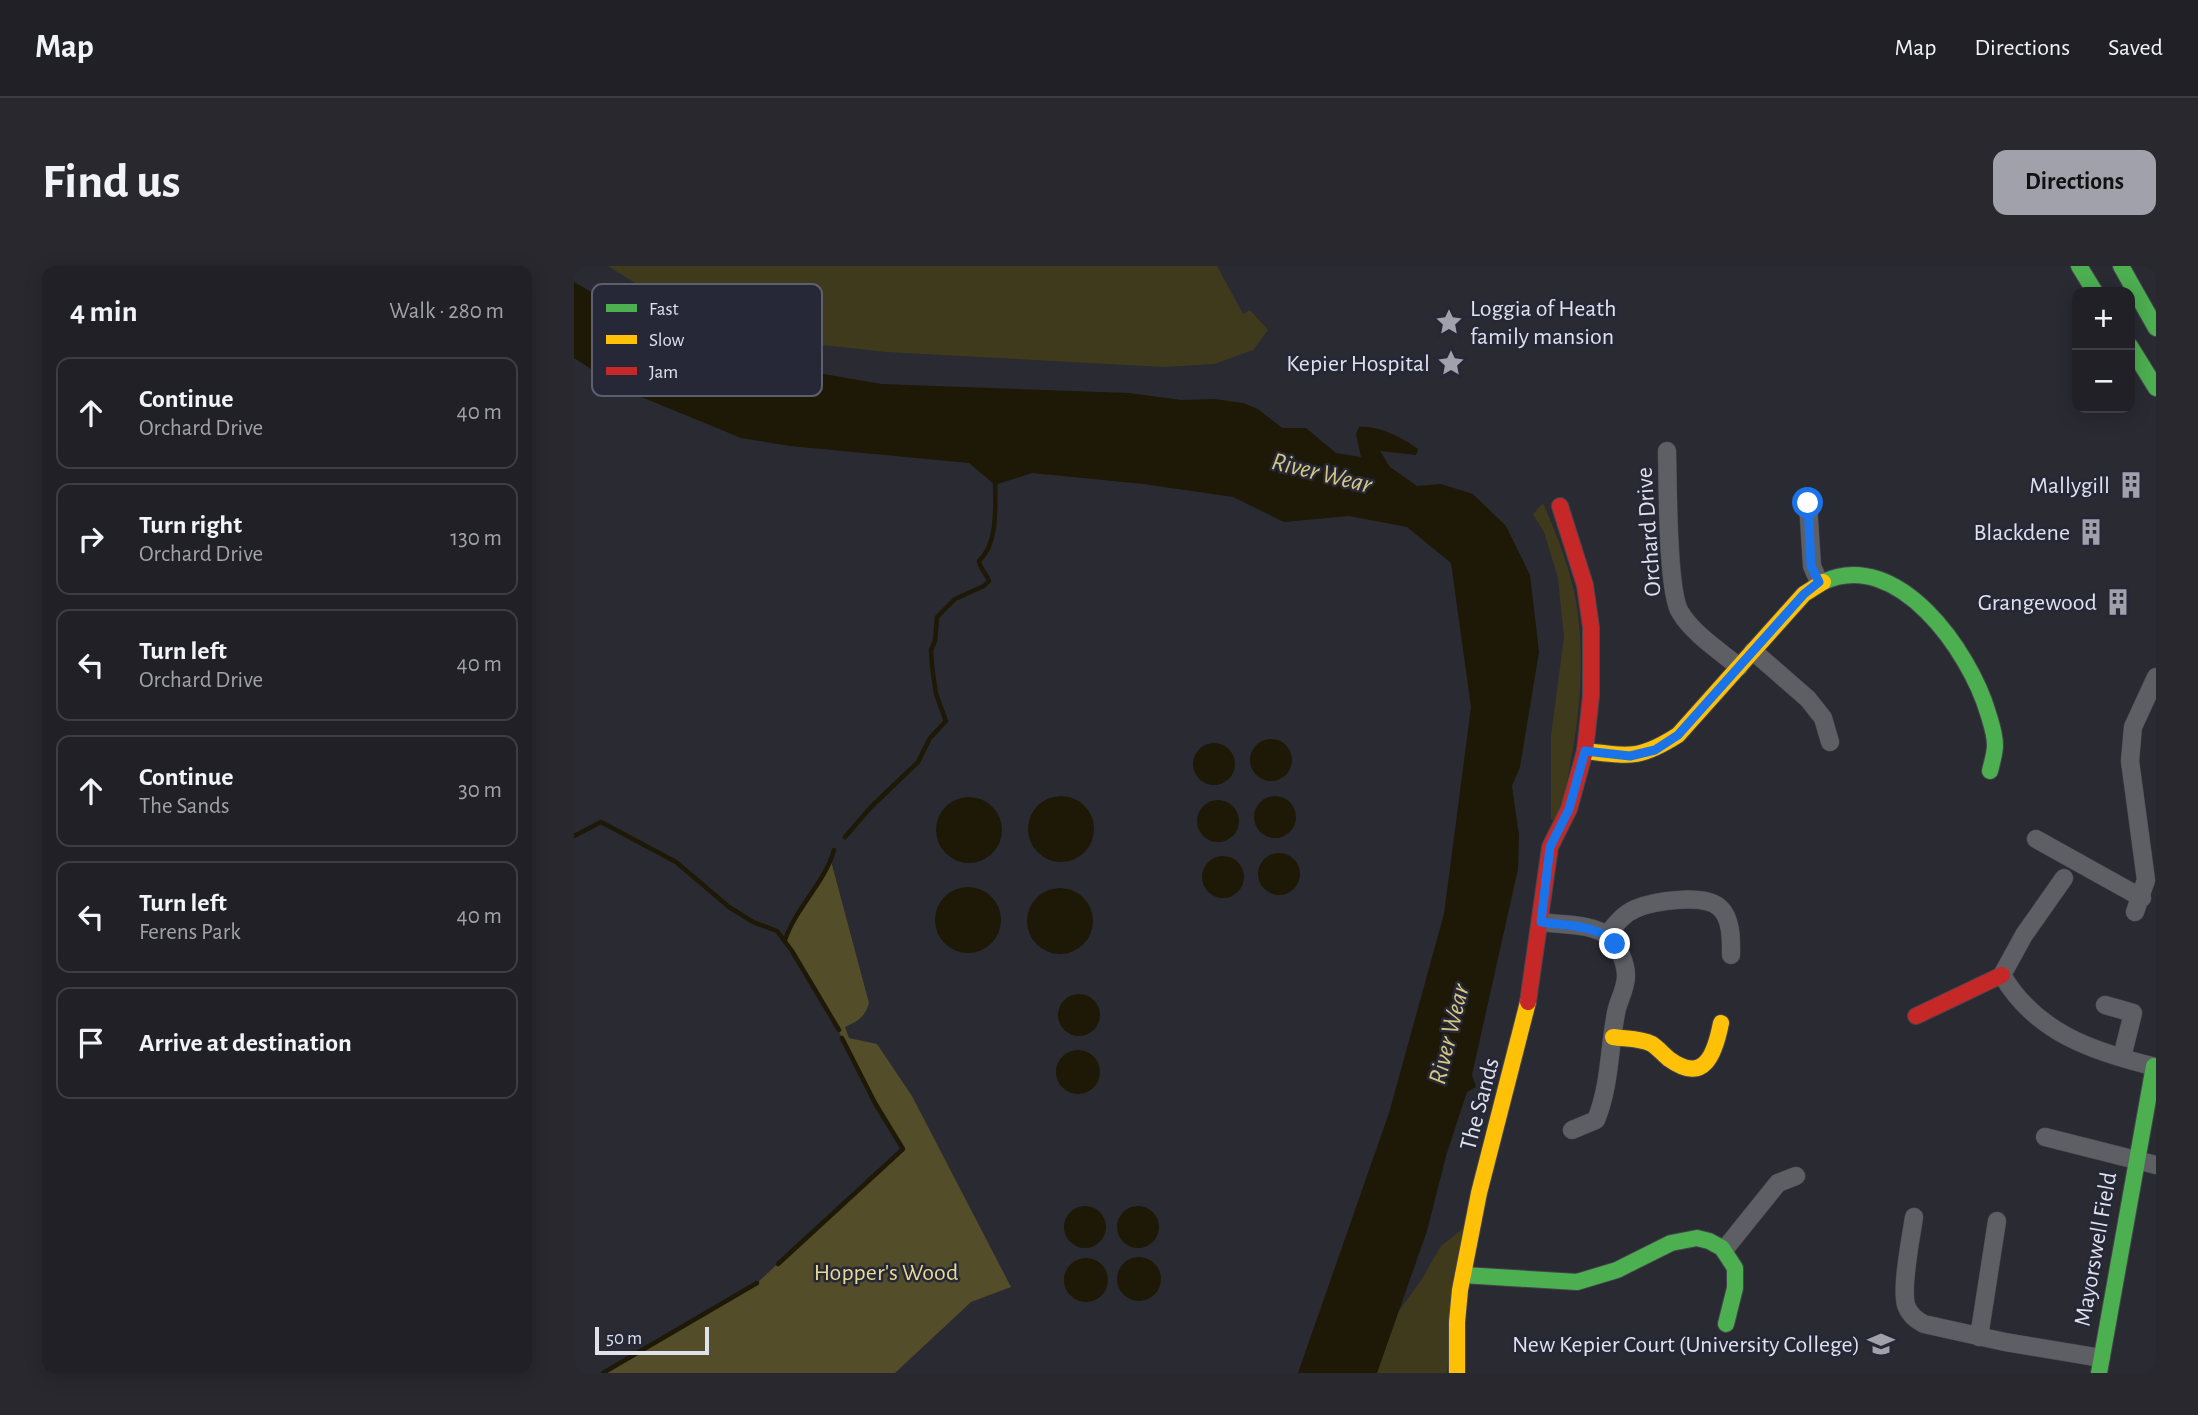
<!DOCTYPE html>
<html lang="en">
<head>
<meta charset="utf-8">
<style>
  :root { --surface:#202026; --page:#28282e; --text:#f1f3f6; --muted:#a2a3a7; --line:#3d3e43; --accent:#a0a1ab }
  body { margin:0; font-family:"Alegreya Sans",sans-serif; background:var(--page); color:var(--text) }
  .controls { position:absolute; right:21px; top:21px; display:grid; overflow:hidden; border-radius:14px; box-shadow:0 4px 18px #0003 }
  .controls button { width:63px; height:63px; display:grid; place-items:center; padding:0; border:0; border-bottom:2px solid var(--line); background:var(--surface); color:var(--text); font:35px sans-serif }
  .scale { position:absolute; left:21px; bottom:18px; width:114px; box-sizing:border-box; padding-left:7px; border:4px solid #dfe1eb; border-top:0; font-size:19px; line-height:24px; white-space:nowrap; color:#dfe1eb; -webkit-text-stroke:5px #262737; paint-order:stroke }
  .stop { position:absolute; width:21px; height:21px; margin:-16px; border:5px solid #1a73e8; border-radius:50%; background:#fff }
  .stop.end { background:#1a73e8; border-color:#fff; box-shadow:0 2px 7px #0008 }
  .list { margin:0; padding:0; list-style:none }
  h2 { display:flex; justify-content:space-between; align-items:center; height:91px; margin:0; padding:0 28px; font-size:30px }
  h2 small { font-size:23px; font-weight:400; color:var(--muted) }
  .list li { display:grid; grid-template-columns:46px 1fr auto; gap:21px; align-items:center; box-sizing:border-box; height:112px; margin:0 14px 14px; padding:0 14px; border:2px solid var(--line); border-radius:14px }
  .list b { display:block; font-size:26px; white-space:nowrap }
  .list p { margin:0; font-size:23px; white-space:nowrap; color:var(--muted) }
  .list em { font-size:23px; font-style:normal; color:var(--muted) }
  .icon { flex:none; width:38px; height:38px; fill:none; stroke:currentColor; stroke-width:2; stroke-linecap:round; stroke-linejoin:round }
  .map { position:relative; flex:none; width:1582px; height:1107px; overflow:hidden; border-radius:14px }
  header { display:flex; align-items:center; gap:42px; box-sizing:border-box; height:98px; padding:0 35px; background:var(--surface); border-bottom:2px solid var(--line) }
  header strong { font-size:33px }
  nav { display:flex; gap:38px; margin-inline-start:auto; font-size:24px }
  .intro { display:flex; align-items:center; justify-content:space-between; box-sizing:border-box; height:168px; padding:0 42px }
  h1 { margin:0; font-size:49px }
  .button { padding:18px 32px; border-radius:14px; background:var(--accent); color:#111; font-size:24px; font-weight:700 }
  main { display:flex; gap:42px; padding:0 42px }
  aside { flex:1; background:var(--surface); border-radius:14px; box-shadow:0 4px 18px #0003 }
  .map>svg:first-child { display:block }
  .green { fill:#403a1d }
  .forest { fill:#544d29 }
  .water { fill:#1d1906 }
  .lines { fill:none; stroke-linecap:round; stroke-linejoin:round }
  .stream { stroke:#1d1906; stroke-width:4.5 }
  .street-casing { stroke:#45454d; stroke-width:19 }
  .fast-casing { stroke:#45454d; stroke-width:18 }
  .slow-casing { stroke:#45454d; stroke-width:18 }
  .jam-casing { stroke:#45454d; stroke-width:18 }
  .street { stroke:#5e5f65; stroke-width:18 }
  .fast { stroke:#4caf50; stroke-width:16 }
  .slow { stroke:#ffc107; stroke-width:16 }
  .jam { stroke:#c62828; stroke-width:16 }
  .route { stroke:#1a73e8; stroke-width:9 }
  .labels { text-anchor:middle; stroke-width:5; stroke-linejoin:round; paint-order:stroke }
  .poi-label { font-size:24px; fill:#dfe1eb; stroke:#262737; text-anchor:end }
  .street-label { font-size:24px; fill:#dfe1eb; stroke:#262737 }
  .park-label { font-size:24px; fill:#e8da92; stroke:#262737 }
  .water-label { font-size:26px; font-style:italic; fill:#d6c881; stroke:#262737 }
  .key { fill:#262737; stroke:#5e5f6d; stroke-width:2 }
  .key-label { font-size:19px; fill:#dfe1eb }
</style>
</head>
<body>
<header>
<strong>Map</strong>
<nav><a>Map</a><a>Directions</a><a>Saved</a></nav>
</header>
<div class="intro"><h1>Find us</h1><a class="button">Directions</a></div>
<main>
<aside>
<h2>4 min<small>Walk · 280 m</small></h2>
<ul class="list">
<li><svg class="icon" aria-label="ahead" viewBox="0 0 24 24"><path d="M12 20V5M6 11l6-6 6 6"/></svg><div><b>Continue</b><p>Orchard Drive</p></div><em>40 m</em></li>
<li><svg class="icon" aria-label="right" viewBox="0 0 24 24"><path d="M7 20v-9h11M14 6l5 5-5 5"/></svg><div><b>Turn right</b><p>Orchard Drive</p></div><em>130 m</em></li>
<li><svg class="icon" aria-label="left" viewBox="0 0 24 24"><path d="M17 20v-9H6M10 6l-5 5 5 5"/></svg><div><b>Turn left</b><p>Orchard Drive</p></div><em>40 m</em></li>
<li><svg class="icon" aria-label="ahead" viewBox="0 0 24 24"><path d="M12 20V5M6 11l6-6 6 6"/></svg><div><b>Continue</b><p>The Sands</p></div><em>30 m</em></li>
<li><svg class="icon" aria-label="left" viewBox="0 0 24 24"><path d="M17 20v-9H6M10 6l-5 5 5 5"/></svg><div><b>Turn left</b><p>Ferens Park</p></div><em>40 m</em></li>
<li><svg class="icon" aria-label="arrive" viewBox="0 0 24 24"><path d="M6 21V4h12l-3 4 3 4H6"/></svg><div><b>Arrive at destination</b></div></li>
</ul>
</aside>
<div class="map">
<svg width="1582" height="1107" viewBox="0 0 1582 1107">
  <rect width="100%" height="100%" fill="#2a2a33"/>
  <path class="green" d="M 34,0 L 643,0 L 669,48 L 676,44 L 694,64 L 679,84 L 640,98 L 590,101 L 313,86 L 166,70 L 128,59 Z
    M 969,237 C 980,263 991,289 998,317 C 1017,392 1002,482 984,556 L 977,553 L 977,470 L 990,371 L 984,312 L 970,266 L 959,248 Z
    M 891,961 L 873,1107 L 803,1107 L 824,1046 L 846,1016 L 867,980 Z"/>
  <path class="forest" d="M 257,595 L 295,737 C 291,751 284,755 271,761 L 275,772 L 303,778 L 338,830 L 437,1021 L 397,1036 L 321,1107 L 29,1107 L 183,1017 L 328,883 L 242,723 L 210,675 C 222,643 244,624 257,595 Z"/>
  <path class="water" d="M 0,16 L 55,48 L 185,97 L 308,118 L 555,127 L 607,134 L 640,133 L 669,137 L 684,143 L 708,162 L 732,162 L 762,187 L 787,191 L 782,168 L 785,161 C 804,159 829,172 844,183 L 842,189 L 806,185 L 816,201 L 843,220 L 867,218 L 899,228 L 932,260 L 956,309 L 965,386 L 946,501 L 938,520 L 945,569 L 944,603 L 898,809 L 902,821 L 893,826 L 872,890 L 853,965 L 803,1107 L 724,1107 L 815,847 L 870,648 L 897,441 L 877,297 L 833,261 L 775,250 L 710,256 L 659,231 L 569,218 L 458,207 L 421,219 L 395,197 L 216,180 L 167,172 L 48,123 L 0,92 Z
    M676 494a21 21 0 1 1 42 0a21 21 0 1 1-42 0Z
    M619 498a21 21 0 1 1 42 0a21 21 0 1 1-42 0Z
    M680 551a21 21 0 1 1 42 0a21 21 0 1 1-42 0Z
    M454 563a33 33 0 1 1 66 0a33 33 0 1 1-66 0Z
    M362 564a33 33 0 1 1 66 0a33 33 0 1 1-66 0Z
    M623 555a21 21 0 1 1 42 0a21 21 0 1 1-42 0Z
    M684 608a21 21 0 1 1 42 0a21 21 0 1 1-42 0Z
    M628 611a21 21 0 1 1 42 0a21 21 0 1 1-42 0Z
    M361 654a33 33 0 1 1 66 0a33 33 0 1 1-66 0Z
    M453 655a33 33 0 1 1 66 0a33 33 0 1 1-66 0Z
    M484 749a21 21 0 1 1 42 0a21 21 0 1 1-42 0Z
    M482 806a22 22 0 1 1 44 0a22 22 0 1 1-44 0Z
    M543 961a21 21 0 1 1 42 0a21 21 0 1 1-42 0Z
    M490 961a21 21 0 1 1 42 0a21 21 0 1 1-42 0Z
    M543 1013a22 22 0 1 1 44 0a22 22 0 1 1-44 0Z
    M490 1014a22 22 0 1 1 44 0a22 22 0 1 1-44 0Z"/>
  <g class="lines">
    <path class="stream" d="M 0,570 L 27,556 L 102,596 L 155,641 L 179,656 L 203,665 L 218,685 L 265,764
      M 271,571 L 297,541 L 344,496 L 356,472 L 372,455 L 362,428 L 358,400 L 357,384 L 361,375 L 363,351 L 381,333 L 410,320 L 415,315 C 412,307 406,303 405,295 C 425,276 421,240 421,213
      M 211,674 C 222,641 251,617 260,584
      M 204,998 L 329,883 L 301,837 L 268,772
      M 29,1107 L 183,1017"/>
    <defs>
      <path id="street" d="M 1093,185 C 1094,217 1093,324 1106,346 C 1119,368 1146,385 1165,401
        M 1234,237 L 1238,300 L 1245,316
        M 1179,385 L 1234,433 L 1249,452 L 1256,476
        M 1462,573 L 1568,632
        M 1490,612 L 1450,669 L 1428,709 C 1462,767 1520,786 1582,801
        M 1561,646 L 1572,614 L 1556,495 L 1559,461 L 1582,411
        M 967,656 C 986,659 1020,657 1035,671 C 1045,681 1052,697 1052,710 C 1052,723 1044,735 1042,747 C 1035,783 1036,820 1022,854 L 998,864
        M 1033,669 C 1041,659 1049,648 1061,643 C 1079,635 1131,627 1146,642 C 1158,653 1157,675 1157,689
        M 1531,739 L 1559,747 L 1548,791
        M 1471,871 L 1582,899
        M 1340,951 C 1337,972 1327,1020 1332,1039 C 1335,1048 1342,1054 1350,1058 L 1431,1076 L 1527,1092
        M 1150,984 L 1204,917 L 1222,910
        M 1405,1071 L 1423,955"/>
      <path id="fast" d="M 1505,0 L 1521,26
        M 1547,0 L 1582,62
        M 1556,80 L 1582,122
        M 1249,316 C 1324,281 1396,386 1414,447 C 1417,457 1421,468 1421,479 C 1421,488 1418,496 1416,505
        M 889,1009 L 1003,1016 L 1043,1004 L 1097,977 L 1123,972 L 1135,975 L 1148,982 L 1161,1002 L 1161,1022 L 1152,1058
        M 1525,1107 L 1580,800"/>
      <path id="slow" d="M 1011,485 C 1055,490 1065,494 1104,469 L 1230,328 L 1249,316
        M 1039,771 C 1051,773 1066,772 1078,778 C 1084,782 1089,788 1095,793 C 1131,819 1141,787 1147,757
        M 883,1107 L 883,1056 L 886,1024 L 905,927 L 954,736"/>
      <path id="jam" d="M 954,736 L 976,581 L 995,543 L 1011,485 L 1017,430 L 1017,361 L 1011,319 L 986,240
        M 1342,750 L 1428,709"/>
    </defs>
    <use href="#street" class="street-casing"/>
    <use href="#fast" class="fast-casing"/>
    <use href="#slow" class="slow-casing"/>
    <use href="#jam" class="jam-casing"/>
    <use href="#street" class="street"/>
    <use href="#fast" class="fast"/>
    <use href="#slow" class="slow"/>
    <use href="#jam" class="jam"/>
  </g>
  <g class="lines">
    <path class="route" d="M 1041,678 C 1023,658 992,660 967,656 L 976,581 L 995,543 L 1011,485 L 1056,490 L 1081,484 L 1104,469 L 1230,328 L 1245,316 L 1237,300 L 1234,237"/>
  </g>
  <defs>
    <symbol id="sight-bare" viewBox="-9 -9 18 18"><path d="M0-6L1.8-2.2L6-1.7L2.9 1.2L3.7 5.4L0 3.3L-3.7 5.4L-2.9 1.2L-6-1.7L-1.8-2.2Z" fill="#a0a1ab" stroke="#262737" stroke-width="2.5" paint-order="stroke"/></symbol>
    <symbol id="building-bare" viewBox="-9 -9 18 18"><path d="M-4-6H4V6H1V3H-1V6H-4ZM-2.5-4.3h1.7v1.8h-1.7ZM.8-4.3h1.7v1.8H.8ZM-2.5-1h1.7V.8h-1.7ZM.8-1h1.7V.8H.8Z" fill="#a0a1ab" stroke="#262737" stroke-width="2.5" paint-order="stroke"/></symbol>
    <symbol id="university-bare" viewBox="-9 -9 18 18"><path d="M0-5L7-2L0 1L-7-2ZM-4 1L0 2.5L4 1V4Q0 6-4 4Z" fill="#a0a1ab" stroke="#262737" stroke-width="2.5" paint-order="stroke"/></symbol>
  </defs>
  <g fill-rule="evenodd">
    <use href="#sight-bare" x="856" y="37" width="38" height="38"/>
    <use href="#sight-bare" x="858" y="78" width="38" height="38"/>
    <use href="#building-bare" x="1538" y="200" width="38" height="38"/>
    <use href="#building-bare" x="1498" y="247" width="38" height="38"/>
    <use href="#building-bare" x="1525" y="317" width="38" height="38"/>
    <use href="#university-bare" x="1288" y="1059" width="38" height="38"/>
  </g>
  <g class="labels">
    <g class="poi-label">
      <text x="896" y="50" text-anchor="start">Loggia of Heath<tspan x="896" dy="28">family mansion</tspan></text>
      <text x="856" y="105">Kepier Hospital</text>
      <text x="1536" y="227">Mallygill</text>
      <text x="1496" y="274">Blackdene</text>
      <text x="1523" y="344">Grangewood</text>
      <text x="1286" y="1086">New Kepier Court (University College)</text>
    </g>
    <g class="street-label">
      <text transform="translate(1074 266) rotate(-94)" y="8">Orchard Drive</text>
      <text transform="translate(905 838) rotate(-75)" y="8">The Sands</text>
      <text transform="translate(1521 983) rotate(-80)" y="8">Mayorswell Field</text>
    </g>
    <g class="park-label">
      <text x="312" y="1014">Hopper's Wood</text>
    </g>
    <g class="water-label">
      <text transform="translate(748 206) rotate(14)" y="9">River Wear</text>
      <text transform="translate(874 768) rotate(-76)" y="9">River Wear</text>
    </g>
  </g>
  <rect x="18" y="18" width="230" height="112" rx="10" class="key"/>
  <rect x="32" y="38" width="31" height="8" fill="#4caf50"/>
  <rect x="32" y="69" width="31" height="9" fill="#ffc107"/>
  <rect x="32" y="101" width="31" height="8" fill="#c62828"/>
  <g class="key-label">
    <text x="75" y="49">Fast</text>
    <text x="75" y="80">Slow</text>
    <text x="75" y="112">Jam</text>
  </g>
</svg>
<div class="controls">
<button>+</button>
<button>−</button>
</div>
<div class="scale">50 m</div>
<div class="stop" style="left:1234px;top:237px"></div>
<div class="stop end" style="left:1041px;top:678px"></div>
</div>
</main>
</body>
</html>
